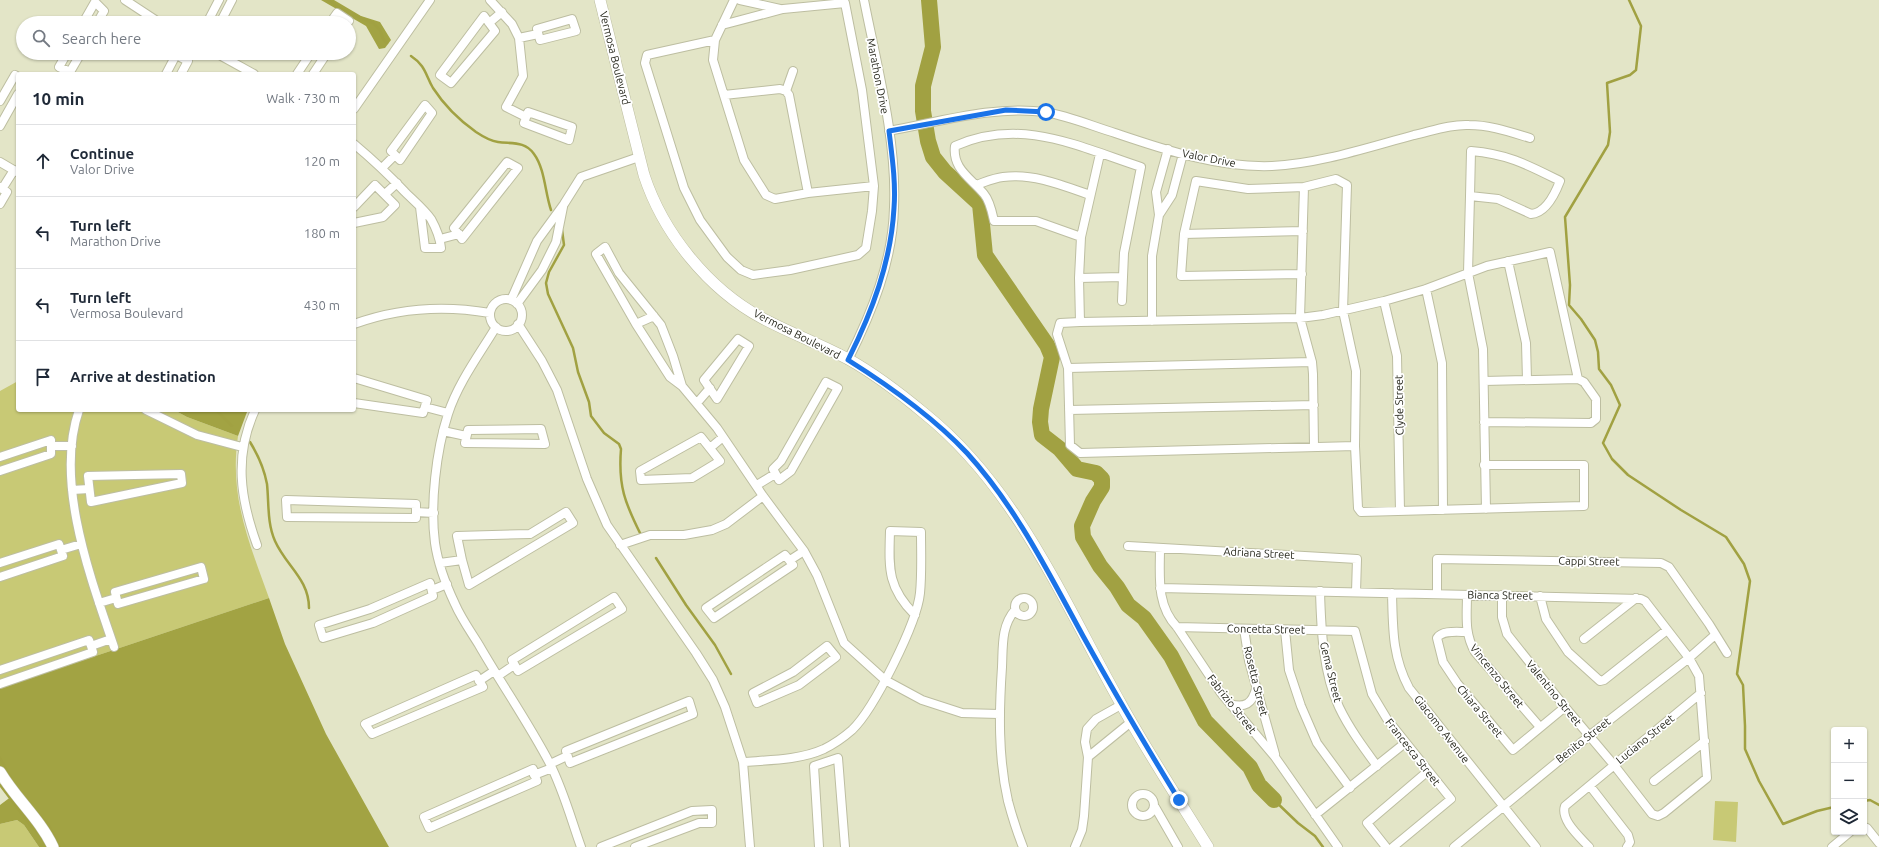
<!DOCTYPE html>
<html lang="en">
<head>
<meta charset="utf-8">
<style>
  :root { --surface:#fff; --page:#f2f2f3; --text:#1f2937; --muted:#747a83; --line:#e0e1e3 }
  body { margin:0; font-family:Ubuntu,sans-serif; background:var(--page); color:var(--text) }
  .controls { position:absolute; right:12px; bottom:12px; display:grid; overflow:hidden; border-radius:4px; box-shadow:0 1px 3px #0004 }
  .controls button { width:36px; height:36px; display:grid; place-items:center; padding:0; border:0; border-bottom:1px solid var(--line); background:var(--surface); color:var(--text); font:20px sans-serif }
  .stop { position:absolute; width:12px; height:12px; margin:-9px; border:3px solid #1a73e8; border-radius:50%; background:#fff }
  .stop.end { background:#1a73e8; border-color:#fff; box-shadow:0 1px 4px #0008 }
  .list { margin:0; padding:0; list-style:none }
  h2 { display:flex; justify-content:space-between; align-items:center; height:52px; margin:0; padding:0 16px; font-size:17px }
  h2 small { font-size:13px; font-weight:400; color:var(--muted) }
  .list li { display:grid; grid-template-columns:26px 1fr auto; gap:12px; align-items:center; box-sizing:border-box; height:72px; padding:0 16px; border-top:1px solid var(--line) }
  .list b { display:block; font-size:15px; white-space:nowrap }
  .list p { margin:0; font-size:13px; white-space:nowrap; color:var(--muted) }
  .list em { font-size:13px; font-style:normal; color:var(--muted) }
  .icon { flex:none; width:22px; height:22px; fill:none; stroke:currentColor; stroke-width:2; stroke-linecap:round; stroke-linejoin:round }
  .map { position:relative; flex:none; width:1879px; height:847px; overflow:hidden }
  .search { position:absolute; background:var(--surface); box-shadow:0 1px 3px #0004; left:16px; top:16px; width:340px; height:44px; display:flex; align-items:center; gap:10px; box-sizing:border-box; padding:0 14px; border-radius:22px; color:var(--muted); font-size:15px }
  .panel { position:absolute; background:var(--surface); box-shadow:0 1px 3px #0004; left:16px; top:72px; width:340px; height:340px; border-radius:4px }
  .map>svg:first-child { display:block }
  .green { fill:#c8c975 }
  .forest { fill:#a2a343 }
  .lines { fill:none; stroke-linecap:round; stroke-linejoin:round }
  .stream { stroke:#a1a142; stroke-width:2.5 }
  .river { stroke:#a1a142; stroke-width:16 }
  .street-casing { stroke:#bdbea1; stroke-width:10 }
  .secondary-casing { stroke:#bdbea1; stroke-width:12 }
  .street { stroke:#fff; stroke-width:8 }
  .secondary { stroke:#fff; stroke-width:11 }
  .route { stroke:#1a73e8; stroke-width:5 }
  .labels { text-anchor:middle; stroke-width:3.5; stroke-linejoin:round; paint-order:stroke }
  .street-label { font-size:11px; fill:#28291e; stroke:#fff }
</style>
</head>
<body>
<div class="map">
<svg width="1879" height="847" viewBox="0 0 1879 847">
  <rect width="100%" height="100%" fill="#e3e5c7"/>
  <path class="green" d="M 18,381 L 18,410 L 174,410 L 187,417 L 238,436 C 229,497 249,542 269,598 L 0,688 L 0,391 Z
    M 1715,801 L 1738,802 L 1736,842 L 1713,840 Z
    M 17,820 L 24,825 L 39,847 L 0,847 L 0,824 Z"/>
  <path class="forest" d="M 321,0 L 334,0 L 361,16 L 380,22 L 391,40 L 385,48 L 379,49 L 366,26 Z
    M 174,410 L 244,410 L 247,412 L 238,436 L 187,417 Z
    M 269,598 L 285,644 L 326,734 L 389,847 L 56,847 L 0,766 L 0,688 Z
    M 12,796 L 45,838 L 50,847 L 39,847 L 24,825 L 17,820 L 0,824 L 0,805 Z"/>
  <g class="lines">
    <path class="stream" d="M 328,0 L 345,11 L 373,23 L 380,30 L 383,39 L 387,43
      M 1629,0 L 1641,26 L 1636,70 L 1630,75 L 1607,83 L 1610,132 L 1608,145 L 1565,217 L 1570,285 L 1569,305 L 1581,319 L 1595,340 L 1598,352 L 1599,369 L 1611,385 L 1620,405 L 1603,443 L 1612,459 L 1628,475 L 1681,510 L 1726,537 L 1744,564 L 1750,581 L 1737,674 L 1743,685 L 1745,726 L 1745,749 L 1759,781 L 1783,824 L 1817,811 L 1834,807
      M 411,56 C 426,66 425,74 433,88 C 444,105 459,120 476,132 C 482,136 490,141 498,142 C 512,144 525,141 534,154 C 545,169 545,193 551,210
      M 562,230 L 564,245 L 549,272 L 546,283 L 548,294 L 573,348 L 578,372 L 589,402 L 591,416 L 604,433 L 619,444 L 621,449 C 618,486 625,503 641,535
      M 216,410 L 232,426
      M 250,442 C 258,455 264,468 267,484 C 269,503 267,523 275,541 C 286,566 309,579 309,608
      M 656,558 L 686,605 L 715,645 L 731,674
      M 0,758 L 13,782
      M 0,785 L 31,826 L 41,836
      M 1274,800 L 1298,823 L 1315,836 L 1323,847
      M 1864,801 L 1870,800 L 1879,805
      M 37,813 L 48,824 L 60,847"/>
    <path class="river" d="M 929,0 L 933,47 L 923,86 L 923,111 L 928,141 L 933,157 L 945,172 L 980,204 L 985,255 L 1047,345 L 1052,357 L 1041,409 L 1040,422 L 1042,435 L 1060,449 L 1077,469 L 1096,473 L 1102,479 L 1102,487 L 1093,501 L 1082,526 L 1083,537 L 1100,566 L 1117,587 L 1128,605 L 1144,618 L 1171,656 L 1205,721 L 1250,767 L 1259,785 L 1274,800"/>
    <defs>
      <path id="street" d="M 125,0 L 160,23
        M 490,0 L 512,24 L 519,38 L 523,76 L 506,107 L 526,117
        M 734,0 L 715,40 L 713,60 L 744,160 L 766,195 L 775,199 L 808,193 L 874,186
        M 740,0 L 780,9
        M 484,16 L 495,31 L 451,83 L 440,75 Z
        M 572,19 L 576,31 L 540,40 L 537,29 Z
        M 83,23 L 95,2 L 104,11 L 97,23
        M 207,23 L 219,0
        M 220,23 L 232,0
        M 330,23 L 337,13 L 349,21 L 347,23
        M 489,23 L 502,12
        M 519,38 L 538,34
        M 715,40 L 647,55 L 645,63 L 684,188 L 700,220 L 727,257 L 741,270 L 753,275 L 790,270 L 858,255 L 866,248 L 872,211 L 874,186 L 862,90 L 845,3 L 783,9 L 722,25
        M 67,53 L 59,67 L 70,72 L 81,53
        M 216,53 L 254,74
        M 166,74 L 176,55 L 188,61 L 181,74
        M 297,74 L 311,53
        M 313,74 L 327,53
        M 786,91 L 793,71
        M 724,95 L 780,89 L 786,91 L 789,95 L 808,193
        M 0,101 L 15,75 L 18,77
        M 425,105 L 432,113 L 400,160 L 391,151 Z
        M 354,109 L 430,0
        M 528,112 L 572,127 L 569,140 L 524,123 Z
        M 0,126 L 18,94
        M 889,131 C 939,122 995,105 1045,112 C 1069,116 1092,126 1115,133 C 1165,150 1219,168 1272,166 C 1319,164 1369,147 1414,135 C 1432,131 1450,124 1469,125 C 1490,125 1510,132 1530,138
        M 354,144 C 372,159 389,175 405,192 C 414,201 424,209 431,219 C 436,228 440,237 441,248 L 425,248 L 420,207
        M 1100,154 L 1081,237 L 1079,278 L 1080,322 L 1060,323 L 1057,334 L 1068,368 L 1070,445 L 1080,453 L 1355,446
        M 0,162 L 17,172
        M 507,162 L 518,168 L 462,239 L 454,228 Z
        M 382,168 L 395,155
        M 976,185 C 985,182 994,178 1003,177 C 1033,173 1062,185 1090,195
        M 0,187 L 7,192 L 0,204
        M 1304,187 L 1336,179 L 1347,185 L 1343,311 L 1356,371 L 1355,446 L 1358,508 L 1361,512 L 1584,506 L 1584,465 L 1484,465
        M 2,189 L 14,170
        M 385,194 L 397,183
        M 1470,196 L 1471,151 C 1508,154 1528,165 1560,181 C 1555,194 1546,213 1531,214 L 1498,199 L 1470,196 L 1468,273 L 1483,349 L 1486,509
        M 354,207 L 375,185 L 395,205 L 383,217 L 354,223
        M 1159,215 L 1172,195 L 1183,154
        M 1184,234 L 1303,231
        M 1081,237 L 1036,221 L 994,221 C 992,212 990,201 984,194 C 971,178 952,169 955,146 C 1021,117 1077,146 1141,167 L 1124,253 L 1122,301
        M 440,239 L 459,234
        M 1508,261 L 1526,343 L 1527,380
        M 1302,274 L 1181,276 L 1184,234 L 1196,181 L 1248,189 L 1304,187 L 1300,318 L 1312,362 L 1313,374 L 1314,447
        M 1079,278 L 1122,277
        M 1426,289 L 1442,363 L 1443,510
        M490 315a16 16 0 1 1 32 0a16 16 0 1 1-32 0Z
        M 511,300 L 537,241 L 564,204 L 581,177 L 639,157
        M 1384,301 L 1397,356 L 1400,511
        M 517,304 L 542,270 L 556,242 L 563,207
        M 1152,321 L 1152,256 L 1159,215 L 1156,192 L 1168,149
        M 1080,322 L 1300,318 L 1323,315 L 1384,301 L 1426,289 L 1487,266 L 1550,252 L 1578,379
        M 354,324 C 398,308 444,305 490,313
        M 518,324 L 542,361 L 557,390 L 587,479 L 607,525 L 696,653 L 713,680 L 725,707 L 743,762 L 750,847
        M 636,324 L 654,316
        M 496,327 C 479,355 458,383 448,414 C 436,451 430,505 435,543 C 438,564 446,585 455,604 C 461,618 471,632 479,645 C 502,685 528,722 549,762 C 563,789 571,819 581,847
        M 738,339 L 749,346 L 717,399 L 704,380 Z
        M 848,360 C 872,312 893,261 894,207 C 897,140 877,66 864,0
        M 1068,368 L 1312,362
        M 354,378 L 427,400 L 423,413 L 354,403
        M 826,382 L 838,388 L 791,471 L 779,480 L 773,469 L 781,461 Z
        M 682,386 L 673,356 L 661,325 L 619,273 L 605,247 L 596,254 L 636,324 L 670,377 L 682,386 L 717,428 L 763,496 L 804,551 L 817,575 L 844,643 L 885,680 L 922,700 L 962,713 L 999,714
        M 697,403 L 710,388
        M 425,407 L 448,413
        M 79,410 C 54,482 91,579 114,647
        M 146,410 L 197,435 L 242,447
        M 255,410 C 234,456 240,498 257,545
        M 1069,410 L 1314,405
        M 1484,422 L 1591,423 L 1596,419 L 1596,399 L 1584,382 L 1578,379 L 1484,381
        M 541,429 L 545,444 L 465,443 L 468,430 Z
        M 443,431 L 466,436
        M 701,437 L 720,461 L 692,478 L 641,480 L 640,471 Z
        M 51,446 L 72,446
        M 710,448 L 723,437
        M 0,457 L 51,440 L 51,454 L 0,471
        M 181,474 L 182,483 L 91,502 L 88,476 Z
        M 757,485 L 775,474
        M 72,490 L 89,489
        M 286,500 L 416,504 L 416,518 L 287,517 Z
        M 416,512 L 434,513
        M 566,512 L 573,523 L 469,585 L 462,560 L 457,536 L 530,534 Z
        M 620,545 L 650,535 L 684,535 L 712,530 L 726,524 L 763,496
        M 1128,546 L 1357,559 L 1356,592
        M 1160,548 C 1160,576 1156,605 1177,627 L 1221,693 L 1275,757 L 1338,847
        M 61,550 L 81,544
        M 785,555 L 793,565 L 714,618 L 706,608 Z
        M 790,560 L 804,551
        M 0,563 L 59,544 L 63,556 L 0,577
        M 440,563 L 462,560
        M 201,567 L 204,579 L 118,604 L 115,592 Z
        M 430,583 L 433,596 L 373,623 L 323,638 L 319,625 L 370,609 Z
        M 1160,588 L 1641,599 L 1645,601 L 1689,658 L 1699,676 L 1707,778 L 1664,813 L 1658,816 L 1652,814 L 1614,765 L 1565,707 L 1507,634 L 1502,617 L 1502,595
        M 432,590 L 447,584
        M 1320,591 C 1321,628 1323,673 1339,707 C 1349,728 1363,747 1377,766
        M 1392,593 C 1393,628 1392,656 1409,688 L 1536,847
        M 1437,594 L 1437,559 L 1661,563 L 1669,567 L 1709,624 L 1727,653
        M 1467,595 C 1467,615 1464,633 1475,652 L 1540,727
        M 1540,596 L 1546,619 L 1568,652 L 1600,681 L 1604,680 L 1667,630
        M 614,597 L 622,609 L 518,671 L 512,660 Z
        M1015 607a9 9 0 1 1 18 0a9 9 0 1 1-18 0Z
        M 99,603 L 116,598
        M 1015,610 C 1001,626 1003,647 1002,667 C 999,711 998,757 1008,801 C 1012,816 1017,832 1023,847
        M 1177,627 L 1355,631 L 1372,694 L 1387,719 L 1451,799 L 1393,847
        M 1244,629 L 1249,661 L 1275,754
        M 1285,630 L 1289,670 L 1301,706 L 1317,743 L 1350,788
        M 1467,632 C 1457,632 1442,630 1437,638 L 1443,662 L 1457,683 L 1513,750 L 1565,707
        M 1584,639 L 1636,598
        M 91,646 L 111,639
        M 827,646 L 836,657 L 799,685 L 757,703 L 753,693 L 793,672 Z
        M 0,670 L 89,640 L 93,652 L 0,684
        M 476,675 L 483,687 L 372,734 L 365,724 Z
        M 498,676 L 514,665
        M 479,681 L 494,671
        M 689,701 L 693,714 L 570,763 L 566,751 Z
        M 1230,704 C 1245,708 1252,704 1256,689
        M 1088,757 L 1131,722
        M 743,762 C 770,760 800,760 824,749 C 834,744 844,737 852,730 C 874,709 917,623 920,593 C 922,573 921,552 921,532 L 890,531 C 889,568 887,587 915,615
        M 550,764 L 567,756
        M 533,769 L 537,781 L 429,828 L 424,817 Z
        M 534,775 L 552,768
        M 1654,781 L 1705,741
        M 1590,786 L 1628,835 L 1630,842 L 1627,847
        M1132 805a11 11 0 1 1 22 0a11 11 0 1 1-22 0Z
        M 1155,807 L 1178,847
        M 1315,815 L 1405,743
        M 1864,827 L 1867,828 L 1879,843
        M 601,847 L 692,811 L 712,810 L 712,823 L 699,823 L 635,847
        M 819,847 L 814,766 L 838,758 L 845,847
        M 1075,847 L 1082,830 L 1084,816 L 1088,757 L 1085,742 L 1087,729 L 1096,719 L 1121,705
        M 1386,847 L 1367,823 L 1428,771
        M 1454,847 L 1589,736 L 1689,658 L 1715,635
        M 1589,847 C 1580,837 1560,820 1565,806 L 1701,693
        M 1832,847 L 1850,832"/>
      <path id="secondary" d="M 600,0 L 644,175 C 663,233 708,289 762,318 C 790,333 820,344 848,359 C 875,374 901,394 925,414 C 1018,489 1064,603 1121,704 C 1148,753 1179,800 1208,847
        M 0,772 C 16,799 40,819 53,847"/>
    </defs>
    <use href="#street" class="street-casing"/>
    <use href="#secondary" class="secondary-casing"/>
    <use href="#street" class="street"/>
    <use href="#secondary" class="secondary"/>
  </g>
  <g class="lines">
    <path class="route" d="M 1046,112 L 1006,110 L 889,131 C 892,156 896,183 894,208 C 891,262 872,312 848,360 C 891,387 932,416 967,453 C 1016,507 1048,572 1083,636 C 1114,692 1146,746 1179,800"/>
  </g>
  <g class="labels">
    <g class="street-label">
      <text transform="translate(615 58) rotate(76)" y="4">Vermosa Boulevard</text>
      <text transform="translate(878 76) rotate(79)" y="4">Marathon Drive</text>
      <text transform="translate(1209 158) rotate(11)" y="4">Valor Drive</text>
      <text transform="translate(797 334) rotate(27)" y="4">Vermosa Boulevard</text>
      <text transform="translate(1399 405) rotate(-91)" y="4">Clyde Street</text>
      <text transform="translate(1259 553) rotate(3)" y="4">Adriana Street</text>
      <text transform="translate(1589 561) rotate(1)" y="4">Cappi Street</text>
      <text transform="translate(1500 595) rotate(1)" y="4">Bianca Street</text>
      <text transform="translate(1266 629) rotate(1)" y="4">Concetta Street</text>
      <text transform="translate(1331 672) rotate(76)" y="4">Gema Street</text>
      <text transform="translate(1497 676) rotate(51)" y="4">Vincenzo Street</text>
      <text transform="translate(1256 681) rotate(76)" y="4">Rosetta Street</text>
      <text transform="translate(1554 693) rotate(51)" y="4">Valentino Street</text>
      <text transform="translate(1232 704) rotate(52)" y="4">Fabrizio Street</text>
      <text transform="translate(1480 711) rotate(50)" y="4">Chiara Street</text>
      <text transform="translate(1442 729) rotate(52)" y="4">Giacomo Avenue</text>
      <text transform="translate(1645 739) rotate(-39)" y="4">Luciano Street</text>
      <text transform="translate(1583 740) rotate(-38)" y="4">Benito Street</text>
      <text transform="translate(1413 752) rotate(52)" y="4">Francesca Street</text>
    </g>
  </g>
</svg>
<div class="controls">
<button>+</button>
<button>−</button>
<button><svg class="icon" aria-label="layers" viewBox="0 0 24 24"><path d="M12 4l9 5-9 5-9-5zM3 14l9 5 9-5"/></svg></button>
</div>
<div class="stop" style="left:1046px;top:112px"></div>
<div class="stop end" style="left:1179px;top:800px"></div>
<div class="search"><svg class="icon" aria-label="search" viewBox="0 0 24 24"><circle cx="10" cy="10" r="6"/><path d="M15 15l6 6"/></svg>Search here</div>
<section class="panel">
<h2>10 min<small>Walk · 730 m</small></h2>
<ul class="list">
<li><svg class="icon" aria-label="ahead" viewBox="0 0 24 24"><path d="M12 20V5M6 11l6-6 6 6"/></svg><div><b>Continue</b><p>Valor Drive</p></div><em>120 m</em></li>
<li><svg class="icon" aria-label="left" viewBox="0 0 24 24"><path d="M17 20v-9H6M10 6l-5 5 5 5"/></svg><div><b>Turn left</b><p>Marathon Drive</p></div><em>180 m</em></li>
<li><svg class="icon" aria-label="left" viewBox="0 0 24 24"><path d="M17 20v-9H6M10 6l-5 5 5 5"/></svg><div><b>Turn left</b><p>Vermosa Boulevard</p></div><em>430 m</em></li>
<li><svg class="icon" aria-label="arrive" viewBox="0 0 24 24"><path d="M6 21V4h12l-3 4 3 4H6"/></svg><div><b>Arrive at destination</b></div></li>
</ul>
</section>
</div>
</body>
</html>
